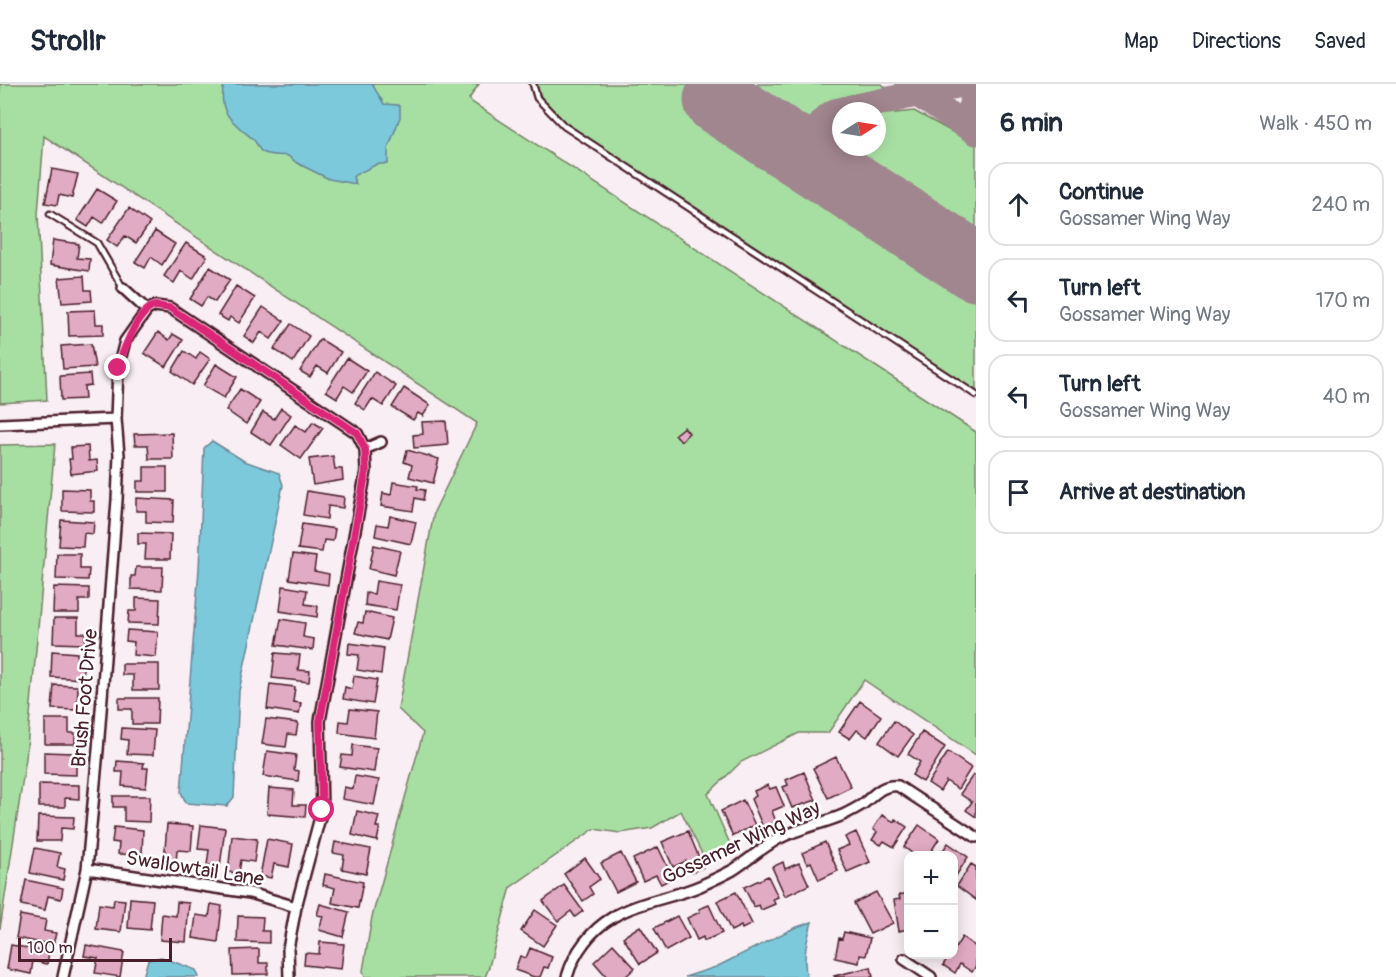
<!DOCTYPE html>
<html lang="en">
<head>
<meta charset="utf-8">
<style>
  :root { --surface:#fff; --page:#f2f2f3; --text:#1f2937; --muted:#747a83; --line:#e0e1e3 }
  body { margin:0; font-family:Pangolin,sans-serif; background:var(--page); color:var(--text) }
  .controls { position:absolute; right:18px; bottom:18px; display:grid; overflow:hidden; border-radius:12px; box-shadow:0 3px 15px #0003 }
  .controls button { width:54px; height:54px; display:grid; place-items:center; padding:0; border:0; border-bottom:2px solid var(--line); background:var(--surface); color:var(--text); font:30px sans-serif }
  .compass { position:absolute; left:832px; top:18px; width:54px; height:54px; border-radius:50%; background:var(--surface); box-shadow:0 3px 15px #0003; rotate:78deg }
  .scale { position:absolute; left:18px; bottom:15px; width:154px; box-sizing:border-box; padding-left:6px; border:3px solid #4a1f2b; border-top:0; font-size:16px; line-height:21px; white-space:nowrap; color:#4a1f2b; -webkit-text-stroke:4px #fff; paint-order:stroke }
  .stop { position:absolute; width:18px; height:18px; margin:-14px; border:4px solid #db2777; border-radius:50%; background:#fff }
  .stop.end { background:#db2777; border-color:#fff; box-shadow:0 2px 6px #0008 }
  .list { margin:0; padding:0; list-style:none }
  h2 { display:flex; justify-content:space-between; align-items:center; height:78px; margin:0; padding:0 24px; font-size:26px }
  h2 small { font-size:20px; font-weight:400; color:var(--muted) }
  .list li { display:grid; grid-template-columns:39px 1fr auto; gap:18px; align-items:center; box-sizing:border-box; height:84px; margin:0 12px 12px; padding:0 12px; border:2px solid var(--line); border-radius:18px }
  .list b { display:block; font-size:22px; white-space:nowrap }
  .list p { margin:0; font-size:20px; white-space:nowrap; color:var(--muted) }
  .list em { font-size:20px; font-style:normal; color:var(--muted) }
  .icon { flex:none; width:33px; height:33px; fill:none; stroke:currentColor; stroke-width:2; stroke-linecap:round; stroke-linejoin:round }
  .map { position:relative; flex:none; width:976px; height:893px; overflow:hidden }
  header { display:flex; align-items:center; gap:36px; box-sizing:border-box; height:84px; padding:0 30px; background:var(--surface); border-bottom:2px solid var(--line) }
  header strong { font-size:28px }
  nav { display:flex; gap:33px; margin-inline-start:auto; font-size:21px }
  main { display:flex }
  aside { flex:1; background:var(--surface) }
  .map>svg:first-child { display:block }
  .green { fill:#a7dfa3; stroke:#787f67; stroke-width:1.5 }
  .water { fill:#7cc9db; stroke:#688595; stroke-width:1.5 }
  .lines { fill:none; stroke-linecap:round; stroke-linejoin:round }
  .taxiway { stroke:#a2868f; stroke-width:27 }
  .runway { stroke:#a2868f; stroke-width:69 }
  .building { fill:#e1abc3; stroke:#4a1f2b; stroke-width:1.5 }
  .lane-casing { stroke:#4a1f2b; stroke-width:9 }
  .street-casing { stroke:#4a1f2b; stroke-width:14 }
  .lane { stroke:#fff; stroke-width:4.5 }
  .street { stroke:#fff; stroke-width:9 }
  .route { stroke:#db2777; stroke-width:8 }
  .labels { text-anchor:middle; stroke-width:5; stroke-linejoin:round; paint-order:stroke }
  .street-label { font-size:20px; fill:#4a1f2b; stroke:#fff }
</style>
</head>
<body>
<header>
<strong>Strollr</strong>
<nav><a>Map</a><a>Directions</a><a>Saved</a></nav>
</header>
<main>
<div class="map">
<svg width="976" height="893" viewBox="0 0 976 893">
  <rect width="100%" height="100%" fill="#f9eef3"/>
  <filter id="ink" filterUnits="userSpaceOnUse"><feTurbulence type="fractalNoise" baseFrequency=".0167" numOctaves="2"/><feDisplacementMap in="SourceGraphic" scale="12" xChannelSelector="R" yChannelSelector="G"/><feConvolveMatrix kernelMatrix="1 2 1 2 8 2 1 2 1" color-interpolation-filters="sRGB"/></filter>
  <g filter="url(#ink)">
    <path class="green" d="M 0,0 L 479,0 L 469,15 L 473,19 L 976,348 L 976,671 L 864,596 L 828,649 L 799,649 L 741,678 L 708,710 L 731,762 L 707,780 L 681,727 L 652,744 L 620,749 L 594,745 L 511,803 L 488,886 L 485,893 L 365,893 L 363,887 L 372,833 L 423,649 L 398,625 L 434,428 L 477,339 L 44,52 L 38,130 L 47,316 L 0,319 Z
      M 536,0 L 721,0 L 705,26 L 976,203 L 976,309 L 568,42 C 552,30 542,20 536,0 Z
      M 754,0 L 882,0 L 885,3 L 884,5 C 852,11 815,12 805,50 L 754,16 Z
      M 914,27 L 976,61 L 976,162 L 862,88 L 854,79 L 849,63 L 877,63 L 877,31 Z
      M 55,360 L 26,674 L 0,845 L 0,361 Z"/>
    <path class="water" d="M 224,0 L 372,0 L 384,20 L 398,21 L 400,23 L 400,33 L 388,65 L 388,80 L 377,80 L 355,91 L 353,93 L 356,100 L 329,95 L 297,79 L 288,72 C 280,70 267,73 261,67 C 258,64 257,59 253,55 C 233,38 217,30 224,0 Z
      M 212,357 L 244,377 L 279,389 L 283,401 L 239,607 L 234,713 L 227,722 L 186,719 L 181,708 L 199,485 L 204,364 Z
      M 812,838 C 807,855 802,875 807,893 L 685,893 L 716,883 L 794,844 Z
      M 161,873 L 196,886 L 199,893 L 143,893 L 148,876 Z"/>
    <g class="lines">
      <path class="taxiway" d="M 741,0 C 733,12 733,19 741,31
        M 908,4 L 976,48
        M 976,9 L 971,23 L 976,44
        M 822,83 C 812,60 811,42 835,28 L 961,0"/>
      <path class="runway" d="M 718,16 L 976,183"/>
    </g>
    <path class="building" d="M 52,85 L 78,90 L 72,114 L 59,111 L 57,121 L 45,119 Z
      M 97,105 L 117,117 L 103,139 L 94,133 L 88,143 L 77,136 Z
      M 129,124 L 150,139 L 136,159 L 125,152 L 117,163 L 107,156 Z
      M 155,147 L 175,160 L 162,181 L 151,173 L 145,184 L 135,178 Z
      M 53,156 L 79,160 L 77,174 L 90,175 L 89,187 L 50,181 Z
      M 186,159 L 207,172 L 193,195 L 181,187 L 174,199 L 164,192 Z
      M 210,183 L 230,196 L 215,218 L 207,213 L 201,222 L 190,215 Z
      M 84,192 L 85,206 L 91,206 L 92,217 L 62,219 L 59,194 Z
      M 236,202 L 255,214 L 239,239 L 230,233 L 228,237 L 218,231 Z
      M 263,223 L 284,237 L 271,255 L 261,248 L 254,259 L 244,252 Z
      M 95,226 L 96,240 L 103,240 L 103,251 L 69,252 L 68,227 Z
      M 291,240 L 309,252 L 293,278 L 274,265 Z
      M 158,248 L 169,256 L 173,250 L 183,256 L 166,283 L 144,269 Z
      M 320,255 L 341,268 L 328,289 L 317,282 L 310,293 L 300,287 Z
      M 91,260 L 95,283 L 63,285 L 61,262 Z
      M 184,267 L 196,275 L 200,268 L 210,275 L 192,301 L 172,287 Z
      M 347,274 L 367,287 L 353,308 L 344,302 L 337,314 L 326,307 Z
      M 216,280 L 237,293 L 224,314 L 203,302 Z
      M 375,288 L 396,302 L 383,322 L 372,315 L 365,326 L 355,319 Z
      M 90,290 L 91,301 L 84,302 L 85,315 L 61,316 L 60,292 Z
      M 404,304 L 430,321 L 423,332 L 418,329 L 413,336 L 392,323 Z
      M 240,305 L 260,318 L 246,340 L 226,326 Z
      M 281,324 L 291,331 L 271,361 L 251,348 L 263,328 L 274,335 Z
      M 446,337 L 448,361 L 414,364 L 413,351 L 423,350 L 422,338 Z
      M 313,338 L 323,344 L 301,375 L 281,361 L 295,341 L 306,348 Z
      M 684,343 L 689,349 L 681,357 L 675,350 Z
      M 172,349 L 173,375 L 149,375 L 148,361 L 135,361 L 134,350 Z
      M 88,362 L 89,377 L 97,376 L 98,387 L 71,390 L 69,375 L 72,375 L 71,363 Z
      M 407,366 L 439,375 L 433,399 L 409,393 L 412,381 L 404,378 Z
      M 333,372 L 335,385 L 342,385 L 343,396 L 313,401 L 309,375 Z
      M 144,383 L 167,383 L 167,408 L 137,408 L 137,397 L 144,397 Z
      M 393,398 L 418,402 L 417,405 L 425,406 L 423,416 L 415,414 L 413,427 L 381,422 L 383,409 L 391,411 Z
      M 62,405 L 90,406 L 90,417 L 94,417 L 94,428 L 62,427 Z
      M 307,407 L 344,413 L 343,424 L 328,422 L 327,435 L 303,431 Z
      M 136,414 L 174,416 L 173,439 L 146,438 L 146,427 L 136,427 Z
      M 390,432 L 416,438 L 411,460 L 375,452 L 377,440 L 388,442 Z
      M 61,436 L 94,438 L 93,450 L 84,449 L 83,463 L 59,462 Z
      M 302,440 L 335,445 L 333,457 L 324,456 L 322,468 L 298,465 Z
      M 138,449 L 171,450 L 170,475 L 145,475 L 146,460 L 138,460 Z
      M 374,461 L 400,467 L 394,491 L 369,485 Z
      M 57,470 L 80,470 L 80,485 L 89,485 L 88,496 L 56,495 Z
      M 293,470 L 316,473 L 314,487 L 329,490 L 328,501 L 289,495 Z
      M 136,483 L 163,483 L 162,506 L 131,505 L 131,492 L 135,492 Z
      M 376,497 L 400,501 L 396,526 L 365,521 L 366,509 L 374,510 Z
      M 283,502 L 307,506 L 305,520 L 318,522 L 317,533 L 280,527 Z
      M 54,503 L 89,504 L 89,516 L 79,516 L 79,529 L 53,529 Z
      M 136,514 L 160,515 L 159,540 L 128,539 L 129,527 L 136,527 Z
      M 365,528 L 392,534 L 387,556 L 355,549 L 358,538 L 363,539 Z
      M 54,534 L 78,534 L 78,549 L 85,549 L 85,560 L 53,559 Z
      M 281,535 L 305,539 L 303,553 L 314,555 L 313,566 L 276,561 Z
      M 127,546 L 158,548 L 156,573 L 133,571 L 134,558 L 126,557 Z
      M 349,559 L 384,564 L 381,590 L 357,586 L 359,571 L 348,570 Z
      M 52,567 L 77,569 L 76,583 L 83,583 L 83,595 L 51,593 Z
      M 275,569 L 300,571 L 298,586 L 310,587 L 309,598 L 272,594 Z
      M 122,580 L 159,580 L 159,606 L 133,606 L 133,591 L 122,591 Z
      M 354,592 L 377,596 L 373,620 L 343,615 L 345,603 L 352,605 Z
      M 270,600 L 295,603 L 293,618 L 301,619 L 299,630 L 267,625 Z
      M 54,601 L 78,602 L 77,626 L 52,625 Z
      M 119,614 L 158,614 L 157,640 L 132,640 L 132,625 L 119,625 Z
      M 860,617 L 881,632 L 867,653 L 857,646 L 850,655 L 839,648 Z
      M 350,625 L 377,628 L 374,654 L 339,649 L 340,637 L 348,638 Z
      M 45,635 L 69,635 L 69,649 L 75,649 L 75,660 L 45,660 Z
      M 266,635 L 298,639 L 296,651 L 288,650 L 286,663 L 262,660 Z
      M 894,637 L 913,651 L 898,672 L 879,658 Z
      M 122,644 L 155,646 L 153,671 L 127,670 L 128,656 L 121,655 Z
      M 922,648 L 945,663 L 923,698 L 912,691 L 920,678 L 908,670 Z
      M 353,661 L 377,664 L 374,688 L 340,683 L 342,671 L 352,672 Z
      M 267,667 L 296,671 L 294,686 L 299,687 L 298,697 L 263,692 Z
      M 44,668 L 72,669 L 72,680 L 76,680 L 76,691 L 44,690 Z
      M 948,668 L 971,684 L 958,705 L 946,697 L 940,707 L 928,699 Z
      M 836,673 L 851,703 L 828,714 L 813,684 Z
      M 117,677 L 144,679 L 143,684 L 148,684 L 146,704 L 122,702 L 123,688 L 116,688 Z
      M 804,688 L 816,716 L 792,724 L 783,703 L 788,701 L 786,696 Z
      M 973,691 L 976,693 L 976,733 L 966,726 L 972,718 L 960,710 Z
      M 355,692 L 379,696 L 374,721 L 342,715 L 344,703 L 353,705 Z
      M 39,700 L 79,701 L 79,715 L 65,714 L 65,723 L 39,723 Z
      M 768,701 L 770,705 L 776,703 L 784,722 L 772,727 L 776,738 L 763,743 L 751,715 L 756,712 L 754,707 Z
      M 269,704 L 294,706 L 293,721 L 306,721 L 305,733 L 267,730 Z
      M 113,712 L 150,712 L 149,738 L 124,737 L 124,723 L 113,723 Z
      M 743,716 L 755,741 L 733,752 L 721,727 Z
      M 357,727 L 379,732 L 376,743 L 380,743 L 377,757 L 352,751 Z
      M 882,731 L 894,738 L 895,735 L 907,743 L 894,763 L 884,757 L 881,761 L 872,756 L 877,748 L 873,745 Z
      M 38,732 L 74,733 L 73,745 L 61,744 L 60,757 L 37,757 Z
      M 167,740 L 193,742 L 191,767 L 177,766 L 176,779 L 164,778 Z
      M 201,741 L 225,744 L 220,783 L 207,781 L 209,766 L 198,765 Z
      M 919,741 L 939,755 L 928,772 L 916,772 L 904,763 Z
      M 114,743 L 143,746 L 142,771 L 118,770 L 119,759 L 112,758 Z
      M 688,747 L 703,783 L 692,788 L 686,777 L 673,783 L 662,758 Z
      M 856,748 L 870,778 L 847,788 L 837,766 L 849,761 L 845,753 Z
      M 232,752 L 257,755 L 254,778 L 241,776 L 239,789 L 228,788 Z
      M 267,755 L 293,760 L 289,783 L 274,780 L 271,794 L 260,792 Z
      M 335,758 L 371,765 L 366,790 L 342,785 L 344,771 L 333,769 Z
      M 825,758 L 838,787 L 819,796 L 811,778 L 807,780 L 802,769 Z
      M 948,759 L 968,773 L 954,795 L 954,772 L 939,772 Z
      M 658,763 L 673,794 L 661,800 L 656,791 L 643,797 L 633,775 Z
      M 35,764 L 60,769 L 57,783 L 65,785 L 63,796 L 30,789 Z
      M 621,769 L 636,798 L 616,808 L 601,779 Z
      M 585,774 L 600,795 L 589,803 L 593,810 L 583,817 L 564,790 Z
      M 783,778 L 785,785 L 799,779 L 809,801 L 785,812 L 772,783 Z
      M 971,780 L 976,783 L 976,816 L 957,802 Z
      M 325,790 L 363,798 L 358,824 L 332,819 L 335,804 L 323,801 Z
      M 768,792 L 778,813 L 773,815 L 775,820 L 761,826 L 759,821 L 754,823 L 744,803 Z
      M 26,796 L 63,804 L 61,815 L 48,812 L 45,826 L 21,821 Z
      M 564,801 L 583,827 L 575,833 L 571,827 L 558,837 L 543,817 Z
      M 736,808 L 752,840 L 742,845 L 741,842 L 731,847 L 717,817 Z
      M 876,808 L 893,839 L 870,850 L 854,819 Z
      M 908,809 L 908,845 L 899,847 L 894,816 L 900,815 L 899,811 Z
      M 130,814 L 153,816 L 150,846 L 128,844 Z
      M 114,815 L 125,816 L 121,848 L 96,845 L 99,820 L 113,822 Z
      M 177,818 L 189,819 L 186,858 L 160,856 L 162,830 L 176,832 Z
      M 211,820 L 222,822 L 218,858 L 193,854 L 196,831 L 209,833 Z
      M 320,820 L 349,828 L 343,853 L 319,846 L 323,832 L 317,831 Z
      M 709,821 L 722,849 L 704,857 L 703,853 L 697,856 L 687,834 L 700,828 L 699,825 Z
      M 535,826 L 557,841 L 543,862 L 521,847 Z
      M 20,831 L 46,836 L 44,847 L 56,849 L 53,861 L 16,854 Z
      M 238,832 L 263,833 L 262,847 L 269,847 L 269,859 L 237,858 Z
      M 677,832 L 689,854 L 666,867 L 654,844 Z
      M 640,842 L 657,869 L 640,880 L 623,853 Z
      M 844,848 L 870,854 L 866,872 L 860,871 L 859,879 L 835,874 L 839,854 L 842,855 Z
      M 962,853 L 976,863 L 976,882 L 972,888 L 960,880 L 955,889 L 943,881 L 950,870 L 954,870 L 954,866 Z
      M 320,858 L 344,860 L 341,885 L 304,881 L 305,869 L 319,870 Z
      M 613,860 L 635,884 L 625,893 L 607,893 L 594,878 Z
      M 11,861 L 49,868 L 47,880 L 33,877 L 31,890 L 7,885 Z
      M 86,861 L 124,868 L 120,893 L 95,889 L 98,874 L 84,872 Z
      M 530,864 L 552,873 L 548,884 L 544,883 L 540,893 L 534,893 L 515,886 L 520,872 L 526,874 Z
      M 259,865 L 259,879 L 268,879 L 268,890 L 233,891 L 232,866 Z
      M 871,883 L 873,893 L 835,893 L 834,892 Z"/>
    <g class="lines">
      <defs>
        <path id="lane" d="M 533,0 L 537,14 L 564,42 L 976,311
          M 50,130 L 97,159 L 123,204"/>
        <path id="street" d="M 123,204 L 147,226
          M 0,340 L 116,335
          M 365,365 L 381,358
          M 87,785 L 250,809 L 296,823
          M 904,875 L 931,893
          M 63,893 L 87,785 L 98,666 L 117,416 L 119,371 L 116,335 L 118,284 L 125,257 L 147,226 L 155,222 L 170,224 L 357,349 L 365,365 L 366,387 L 320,637 L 322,726 L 296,823 L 288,865 L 289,893
          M 567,893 C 574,868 591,846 613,833 C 640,817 672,814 700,802 C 711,797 722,792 733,786 C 748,776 762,764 778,755 C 799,744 822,740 843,731 C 849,728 857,724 863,720 C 874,711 882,700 898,702 L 976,753"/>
      </defs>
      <use href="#lane" class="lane-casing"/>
      <use href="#street" class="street-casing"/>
      <use href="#lane" class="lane"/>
      <use href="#street" class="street"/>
    </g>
  </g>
  <g class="lines" filter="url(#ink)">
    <path class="route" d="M 118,284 C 122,270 138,225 155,222 C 159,222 165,224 170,224 L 357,349 L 365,365 L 366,387 L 320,637 L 322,726"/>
  </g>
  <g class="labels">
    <g class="street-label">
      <text transform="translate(84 614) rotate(-85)" y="7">Brush Foot Drive</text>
      <text transform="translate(741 758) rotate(-25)" y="7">Gossamer Wing Way</text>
      <text transform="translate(195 784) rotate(9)" y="7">Swallowtail Lane</text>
    </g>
  </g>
</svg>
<div class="controls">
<button>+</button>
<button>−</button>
</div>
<svg class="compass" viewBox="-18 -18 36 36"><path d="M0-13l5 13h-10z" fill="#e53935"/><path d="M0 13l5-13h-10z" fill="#747a83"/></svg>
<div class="scale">100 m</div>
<div class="stop" style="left:322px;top:726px"></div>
<div class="stop end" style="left:118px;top:284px"></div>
</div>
<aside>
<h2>6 min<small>Walk · 450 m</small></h2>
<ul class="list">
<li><svg class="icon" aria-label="ahead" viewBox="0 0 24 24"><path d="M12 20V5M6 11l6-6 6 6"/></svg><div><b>Continue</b><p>Gossamer Wing Way</p></div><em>240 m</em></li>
<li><svg class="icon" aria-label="left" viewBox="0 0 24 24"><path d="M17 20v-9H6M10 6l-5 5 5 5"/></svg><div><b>Turn left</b><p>Gossamer Wing Way</p></div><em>170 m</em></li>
<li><svg class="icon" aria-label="left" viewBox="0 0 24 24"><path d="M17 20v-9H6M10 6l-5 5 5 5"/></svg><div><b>Turn left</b><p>Gossamer Wing Way</p></div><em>40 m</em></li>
<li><svg class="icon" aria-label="arrive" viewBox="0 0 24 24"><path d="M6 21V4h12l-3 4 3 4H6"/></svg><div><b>Arrive at destination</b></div></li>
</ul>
</aside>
</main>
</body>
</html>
